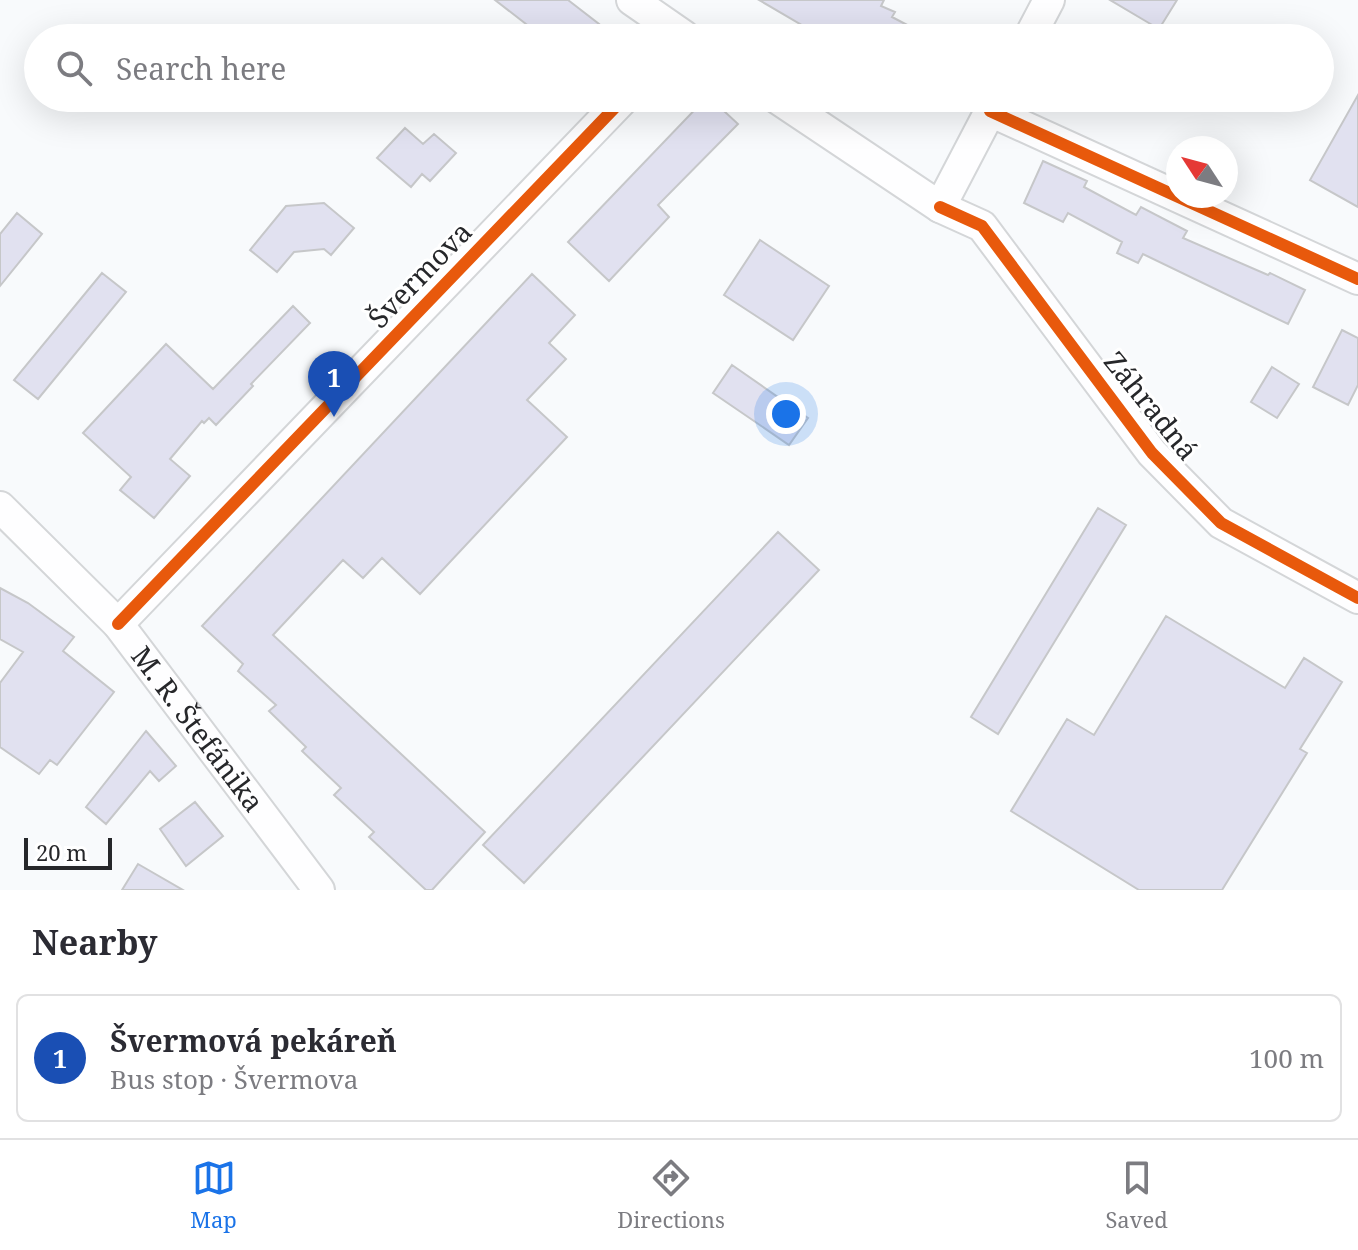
<!DOCTYPE html>
<html lang="en">
<head>
<meta charset="utf-8">
<style>
  :root { --surface:#fff; --page:#f7f7f7; --text:#2b2b33; --muted:#7c7c81; --line:#e1e1e2; --accent:#1a73e8 }
  body { margin:0; font-family:"Noto Serif",serif; background:var(--page); color:var(--text) }
  .compass { position:absolute; left:1166px; top:136px; width:72px; height:72px; border-radius:50%; background:var(--surface); box-shadow:0 8px 32px #0002; rotate:306deg }
  .scale { position:absolute; left:24px; bottom:20px; width:88px; box-sizing:border-box; padding-left:8px; border:4px solid #26272a; border-top:0; font-size:22px; line-height:28px; white-space:nowrap; color:#26272a; -webkit-text-stroke:6px #fff; paint-order:stroke }
  .you { position:absolute; left:786px; top:414px; width:28px; height:28px; margin:-20px; border:6px solid #fff; border-radius:50%; background:#1a73e8; box-shadow:0 0 0 12px #1a73e833 }
  .badge { display:grid; place-items:center; width:52px; height:52px; border-radius:50%; background:var(--accent); color:#fff; font-size:26px; font-weight:700 }
  .pin { position:absolute; translate:-50% -66px; filter:drop-shadow(0 2px 4px #0008) }
  .pin::after { content:''; position:absolute; top:42px; width:28px; height:24px; background:inherit; clip-path:polygon(0 0,100% 0,50% 100%) }
  .list { margin:0; padding:0; list-style:none }
  h2 { display:flex; justify-content:space-between; align-items:center; height:104px; margin:0; padding:0 32px; font-size:34px }
  h2 small { font-size:26px; font-weight:400; color:var(--muted) }
  .list li { display:grid; grid-template-columns:52px 1fr auto; gap:24px; align-items:center; box-sizing:border-box; height:128px; margin:0 16px 16px; padding:0 16px; border:2px solid var(--line); border-radius:12px }
  .list b { display:block; font-size:30px; white-space:nowrap }
  .list p { margin:0; font-size:26px; white-space:nowrap; color:var(--muted) }
  .list em { font-size:26px; font-style:normal; color:var(--muted) }
  .icon { flex:none; width:44px; height:44px; fill:none; stroke:currentColor; stroke-width:2; stroke-linecap:round; stroke-linejoin:round }
  .map { position:relative; flex:none; width:1358px; height:890px; overflow:hidden }
  .search { position:absolute; background:var(--surface); box-shadow:0 8px 32px #0002; left:24px; right:24px; top:24px; height:88px; display:flex; align-items:center; gap:20px; box-sizing:border-box; padding:0 28px; border-radius:44px; color:var(--muted); font-size:30px }
  .sheet { height:248px; background:var(--surface) }
  nav { display:flex; justify-content:space-around; align-items:center; box-sizing:border-box; height:112px; border-top:2px solid var(--line); background:var(--surface); font-size:22px; color:var(--muted) }
  nav a { display:grid; justify-items:center; gap:4px }
  nav .on { color:var(--accent) }
  .map>svg:first-child { display:block }
  .building { fill:#e1e1f0; stroke:#c6c7c9; stroke-width:2 }
  .lines { fill:none; stroke-linecap:round; stroke-linejoin:round }
  .minor-casing { stroke:#d4d6d8; stroke-width:34 }
  .minor { stroke:#fefeff; stroke-width:30 }
  .cycleway-casing { stroke:#fff; stroke-width:17 }
  .cycleway { stroke:#e8590c; stroke-width:12 }
  .labels { text-anchor:middle; stroke-width:6; stroke-linejoin:round; paint-order:stroke }
  .street-label { font-size:28px; fill:#26272a; stroke:#fff }
</style>
</head>
<body>
<div class="map">
<svg width="1358" height="890" viewBox="0 0 1358 890">
  <rect width="100%" height="100%" fill="#f8fafc"/>
  <path class="building" d="M 495,0 L 568,0 L 599,24 L 588,38 L 544,38 Z
    M 759,0 L 884,0 L 881,6 L 895,12 L 892,17 L 932,38 L 824,38 Z
    M 1110,0 L 1177,0 L 1159,29 Z
    M 1358,95 L 1358,207 L 1310,180 Z
    M 706,98 L 710,98 L 738,124 L 658,205 L 669,217 L 609,281 L 568,242 Z
    M 405,128 L 423,144 L 434,134 L 456,153 L 430,181 L 422,174 L 411,187 L 377,158 Z
    M 1043,161 L 1087,181 L 1084,187 L 1136,215 L 1141,207 L 1187,231 L 1183,238 L 1268,275 L 1270,273 L 1305,290 L 1288,324 L 1143,254 L 1138,263 L 1117,253 L 1122,242 L 1068,213 L 1063,222 L 1024,203 Z
    M 324,203 L 354,228 L 331,255 L 324,249 L 294,252 L 277,272 L 250,250 L 286,206 Z
    M 17,213 L 42,234 L 0,286 L 0,234 Z
    M 760,240 L 829,286 L 793,340 L 724,295 Z
    M 102,273 L 126,292 L 38,399 L 14,380 Z
    M 532,274 L 575,315 L 549,343 L 566,359 L 527,400 L 567,437 L 420,594 L 382,558 L 363,578 L 343,560 L 273,635 L 485,832 L 432,890 L 426,890 L 369,837 L 374,832 L 334,795 L 341,788 L 302,751 L 306,747 L 269,711 L 276,705 L 238,671 L 243,664 L 202,626 Z
    M 293,306 L 310,323 L 251,384 L 253,386 L 216,425 L 209,418 L 204,423 L 202,421 L 170,459 L 190,476 L 154,518 L 120,490 L 131,477 L 83,433 L 166,344 L 213,389 Z
    M 1342,330 L 1358,338 L 1358,385 L 1348,405 L 1313,387 Z
    M 732,365 L 808,418 L 789,445 L 713,393 Z
    M 1272,367 L 1299,384 L 1277,418 L 1251,402 Z
    M 1098,508 L 1126,525 L 998,734 L 971,717 Z
    M 778,532 L 819,570 L 524,883 L 483,845 Z
    M 0,588 L 28,603 L 74,637 L 63,651 L 114,692 L 57,765 L 50,760 L 39,774 L 0,747 L 0,683 L 23,652 L 0,639 Z
    M 1166,616 L 1285,688 L 1304,658 L 1342,682 L 1300,749 L 1307,753 L 1222,890 L 1139,890 L 1011,811 L 1067,719 L 1094,735 Z
    M 146,731 L 176,766 L 159,781 L 150,771 L 106,824 L 86,807 Z
    M 195,802 L 223,836 L 186,866 L 160,829 Z
    M 138,864 L 183,890 L 122,890 Z"/>
  <g class="lines">
    <defs>
      <g id="minor">
        <path d="M 632,0 L 684,36"/>
        <path d="M 1029,38 L 1049,0"/>
        <path d="M 777,98 L 940,207 L 997,98"/>
        <path d="M 990,111 L 1358,279"/>
        <path d="M 940,207 L 982,226 L 1152,453 L 1221,523 L 1358,598"/>
        <path id="s1" d="M 0,507 L 118,624 L 319,890"/>
        <path d="M 118,624 L 624,98"/>
      </g>
    </defs>
    <use href="#minor" class="minor-casing"/>
    <use href="#minor" class="minor"/>
    <defs>
      <path id="cycleway" d="M 990,111 L 1358,279
        M 940,207 L 982,226 L 1152,453 L 1221,523 L 1358,598
        M 118,624 L 624,98"/>
    </defs>
    <use href="#cycleway" class="cycleway-casing"/>
    <use href="#cycleway" class="cycleway"/>
  </g>
  <g class="labels">
    <g class="street-label">
      <text transform="translate(420 275) rotate(-46)" y="10">Švermova</text>
      <text transform="translate(1151 406) rotate(51)" y="10">Záhradná</text>
      <text dy="10" stroke="none"><textPath href="#s1" startOffset="298">M. R. Štefánika</textPath></text>
    </g>
  </g>
</svg>
<svg class="compass" viewBox="-18 -18 36 36"><path d="M0-13l5 13h-10z" fill="#e53935"/><path d="M0 13l5-13h-10z" fill="#7c7c81"/></svg>
<div class="scale">20 m</div>
<div class="you"></div>
<div class="pin badge" style="left:334px;top:417px;background:#1a4fb4">1</div>
<div class="search"><svg class="icon" aria-label="search" viewBox="0 0 24 24"><circle cx="10" cy="10" r="6"/><path d="M15 15l6 6"/></svg>Search here</div>
</div>
<section class="sheet">
<h2>Nearby<small></small></h2>
<ul class="list">
<li><span class="badge" style="background:#1a4fb4">1</span><div><b>Švermová pekáreň</b><p>Bus stop · Švermova</p></div><em>100 m</em></li>
</ul>
</section>
<nav>
<a class="on"><svg class="icon" aria-label="map" viewBox="0 0 24 24"><path d="M3 6l6-2 6 2 6-2v14l-6 2-6-2-6 2zM9 4v14M15 6v14"/></svg>Map</a>
<a><svg class="icon" aria-label="directions" viewBox="0 0 24 24"><path d="M12 3l9 9-9 9-9-9zM9 14v-3h6M13 9l2 2-2 2"/></svg>Directions</a>
<a><svg class="icon" aria-label="saved" viewBox="0 0 24 24"><path d="M7 4h10v16l-5-4-5 4z"/></svg>Saved</a>
</nav>
</body>
</html>
